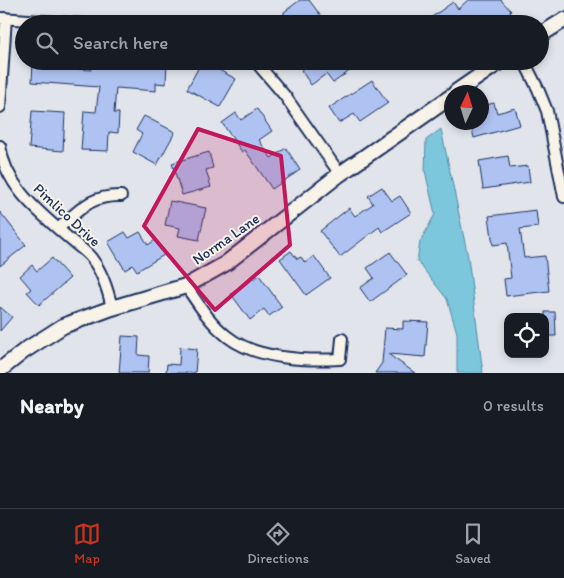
<!DOCTYPE html>
<html lang="en">
<head>
<meta charset="utf-8">
<style>
  :root { --surface:#171b24; --page:#242831; --text:#f1f3f6; --muted:#9ea1a6; --line:#363941; --accent:#c8321e }
  body { margin:0; font-family:Itim,sans-serif; background:var(--page); color:var(--text) }
  .controls { position:absolute; right:15px; bottom:15px; display:grid; overflow:hidden; border-radius:10px; box-shadow:0 2px 8px #0003 }
  .controls button { width:45px; height:45px; display:grid; place-items:center; padding:0; border:0; border-bottom:1px solid var(--line); background:var(--surface); color:var(--text); font:25px sans-serif }
  .compass { position:absolute; left:444px; top:85px; width:45px; height:45px; border-radius:50%; background:var(--surface); box-shadow:0 2px 8px #0003; rotate:4deg }
  .list { margin:0; padding:0; list-style:none }
  h2 { display:flex; justify-content:space-between; align-items:center; height:65px; margin:0; padding:0 20px; font-size:21px }
  h2 small { font-size:16px; font-weight:400; color:var(--muted) }
  .icon { flex:none; width:28px; height:28px; fill:none; stroke:currentColor; stroke-width:2; stroke-linecap:round; stroke-linejoin:round }
  .map { position:relative; flex:none; width:564px; height:373px; overflow:hidden }
  .search { position:absolute; background:var(--surface); box-shadow:0 2px 8px #0003; left:15px; right:15px; top:15px; height:55px; display:flex; align-items:center; gap:12px; box-sizing:border-box; padding:0 18px; border-radius:28px; color:var(--muted); font-size:19px }
  .sheet { height:135px; background:var(--surface) }
  nav { display:flex; justify-content:space-around; align-items:center; box-sizing:border-box; height:70px; border-top:1px solid var(--line); background:var(--surface); font-size:14px; color:var(--muted) }
  nav a { display:grid; justify-items:center; gap:2px }
  nav .on { color:var(--accent) }
  .map>svg:first-child { display:block }
  .water { fill:#7bc7db; stroke:#558aa9 }
  .building { fill:#afc3f2; stroke:#1b2f5e }
  .lines { fill:none; stroke-linecap:round; stroke-linejoin:round }
  .street-casing { stroke:#1b2f5e; stroke-width:14 }
  .secondary-casing { stroke:#1b2f5e; stroke-width:18 }
  .street { stroke:#f7f3e8; stroke-width:10 }
  .secondary { stroke:#f7f3e8; stroke-width:14 }
  .marked { fill:#c2185b; fill-opacity:0.2; stroke:#c2185b; stroke-width:4; stroke-linejoin:round }
  .labels { text-anchor:middle; stroke-width:4; stroke-linejoin:round; paint-order:stroke }
  .street-label { font-size:15px; fill:#1b2f5e; stroke:#f7f3e8 }
</style>
</head>
<body>
<div class="map">
<svg width="564" height="373" viewBox="0 0 564 373">
  <rect width="100%" height="100%" fill="#e1e5eb"/>
  <filter id="ink" filterUnits="userSpaceOnUse"><feTurbulence type="fractalNoise" baseFrequency=".02" numOctaves="2"/><feDisplacementMap in="SourceGraphic" scale="10" xChannelSelector="R" yChannelSelector="G"/><feConvolveMatrix kernelMatrix="1 2 1 2 8 2 1 2 1" color-interpolation-filters="sRGB"/></filter>
  <g filter="url(#ink)">
    <path class="water" d="M 441,129 L 468,257 L 483,373 L 457,373 L 457,333 L 447,299 L 417,261 L 420,242 L 435,214 L 425,171 L 426,140 Z"/>
    <path class="building" d="M 300,0 L 309,0 L 327,24 L 290,24 L 284,16 L 284,12 Z
      M 468,0 L 501,0 L 511,11 L 496,24 L 422,24 L 453,2 L 458,9 Z
      M 33,61 L 58,61 L 58,67 L 91,70 L 92,61 L 118,61 L 149,64 L 149,61 L 167,61 L 166,84 L 156,83 L 156,91 L 116,88 L 114,113 L 119,113 L 118,133 L 109,132 L 108,151 L 81,150 L 84,111 L 96,112 L 99,87 L 32,82 Z
      M 202,61 L 236,79 L 220,107 L 187,89 Z
      M 313,61 L 363,61 L 333,83 L 326,74 L 311,85 L 301,70 Z
      M 372,80 L 388,103 L 360,122 L 354,114 L 339,123 L 329,108 Z
      M 494,103 L 497,113 L 515,108 L 520,125 L 474,138 L 470,122 L 482,122 L 482,106 Z
      M 257,109 L 272,131 L 259,140 L 271,158 L 286,148 L 300,170 L 272,189 L 245,150 L 242,152 L 222,123 L 236,113 L 241,120 Z
      M 32,111 L 65,113 L 63,151 L 29,148 Z
      M 144,116 L 175,132 L 157,165 L 133,152 L 142,134 L 136,130 Z
      M 209,152 L 213,168 L 206,170 L 211,187 L 182,195 L 172,163 Z
      M 508,156 L 510,168 L 528,166 L 530,182 L 483,189 L 479,161 Z
      M 382,187 L 392,201 L 400,196 L 411,213 L 382,232 L 379,227 L 340,257 L 320,231 L 349,208 L 355,216 L 373,204 L 368,196 Z
      M 170,201 L 206,208 L 199,240 L 178,236 L 180,228 L 165,225 Z
      M 536,210 L 538,227 L 520,229 L 524,258 L 545,256 L 549,291 L 506,296 L 504,279 L 511,278 L 507,243 L 493,245 L 489,216 Z
      M 0,212 L 26,245 L 0,266 Z
      M 125,232 L 129,238 L 140,232 L 148,245 L 155,240 L 164,255 L 137,271 L 133,265 L 125,270 L 108,242 Z
      M 291,251 L 297,259 L 301,257 L 305,263 L 314,256 L 330,278 L 306,295 L 280,259 Z
      M 390,252 L 407,275 L 370,302 L 360,288 L 374,278 L 367,268 Z
      M 52,258 L 70,278 L 39,305 L 27,292 L 31,289 L 20,276 L 32,265 L 37,271 Z
      M 259,275 L 282,307 L 269,316 L 264,309 L 250,320 L 231,294 Z
      M 0,307 L 12,317 L 0,331 Z
      M 545,312 L 555,312 L 556,336 L 545,336 Z
      M 403,321 L 428,322 L 425,357 L 388,354 L 415,373 L 375,373 L 382,363 L 385,328 L 403,329 Z
      M 122,336 L 139,337 L 138,355 L 149,356 L 148,373 L 119,373 Z
      M 180,347 L 197,349 L 195,373 L 166,373 L 167,364 L 179,365 Z"/>
    <g class="lines">
      <defs>
        <path id="street" d="M 1,18 L 83,24
          M 255,61 L 285,96 L 340,174
          M 524,61 L 538,89 L 547,111 L 564,197
          M 0,107 L 6,18
          M 0,146 C 6,189 42,214 72,241 C 79,247 87,252 92,259 C 103,273 108,290 112,308
          M 59,228 C 80,209 91,195 121,196
          M 186,286 C 198,304 210,323 228,337 C 256,359 306,361 340,359 L 342,339"/>
        <path id="secondary" d="M 540,35 L 564,20
          M 456,92 L 501,61
          M 0,370 L 24,351 L 63,326 L 112,308 L 186,286 L 225,264 L 340,174 L 452,96"/>
      </defs>
      <use href="#street" class="street-casing"/>
      <use href="#secondary" class="secondary-casing"/>
      <use href="#street" class="street"/>
      <use href="#secondary" class="secondary"/>
    </g>
  </g>
  <path class="marked" d="M 198,129 L 281,156 L 290,245 L 215,310 L 144,226 Z"/>
  <g class="labels">
    <g class="street-label">
      <text transform="translate(67 215) rotate(43)" y="5">Pimlico Drive</text>
      <text transform="translate(226 239) rotate(-35)" y="5">Norma Lane</text>
    </g>
  </g>
</svg>
<div class="controls">
<button><svg class="icon" aria-label="locate" viewBox="0 0 24 24"><circle cx="12" cy="12" r="6"/><path d="M12 2v4M12 18v4M2 12h4M18 12h4"/></svg></button>
</div>
<svg class="compass" viewBox="-18 -18 36 36"><path d="M0-13l5 13h-10z" fill="#e53935"/><path d="M0 13l5-13h-10z" fill="#9ea1a6"/></svg>
<div class="search"><svg class="icon" aria-label="search" viewBox="0 0 24 24"><circle cx="10" cy="10" r="6"/><path d="M15 15l6 6"/></svg>Search here</div>
</div>
<section class="sheet">
<h2>Nearby<small>0 results</small></h2>
<ul class="list">
</ul>
</section>
<nav>
<a class="on"><svg class="icon" aria-label="map" viewBox="0 0 24 24"><path d="M3 6l6-2 6 2 6-2v14l-6 2-6-2-6 2zM9 4v14M15 6v14"/></svg>Map</a>
<a><svg class="icon" aria-label="directions" viewBox="0 0 24 24"><path d="M12 3l9 9-9 9-9-9zM9 14v-3h6M13 9l2 2-2 2"/></svg>Directions</a>
<a><svg class="icon" aria-label="saved" viewBox="0 0 24 24"><path d="M7 4h10v16l-5-4-5 4z"/></svg>Saved</a>
</nav>
</body>
</html>
